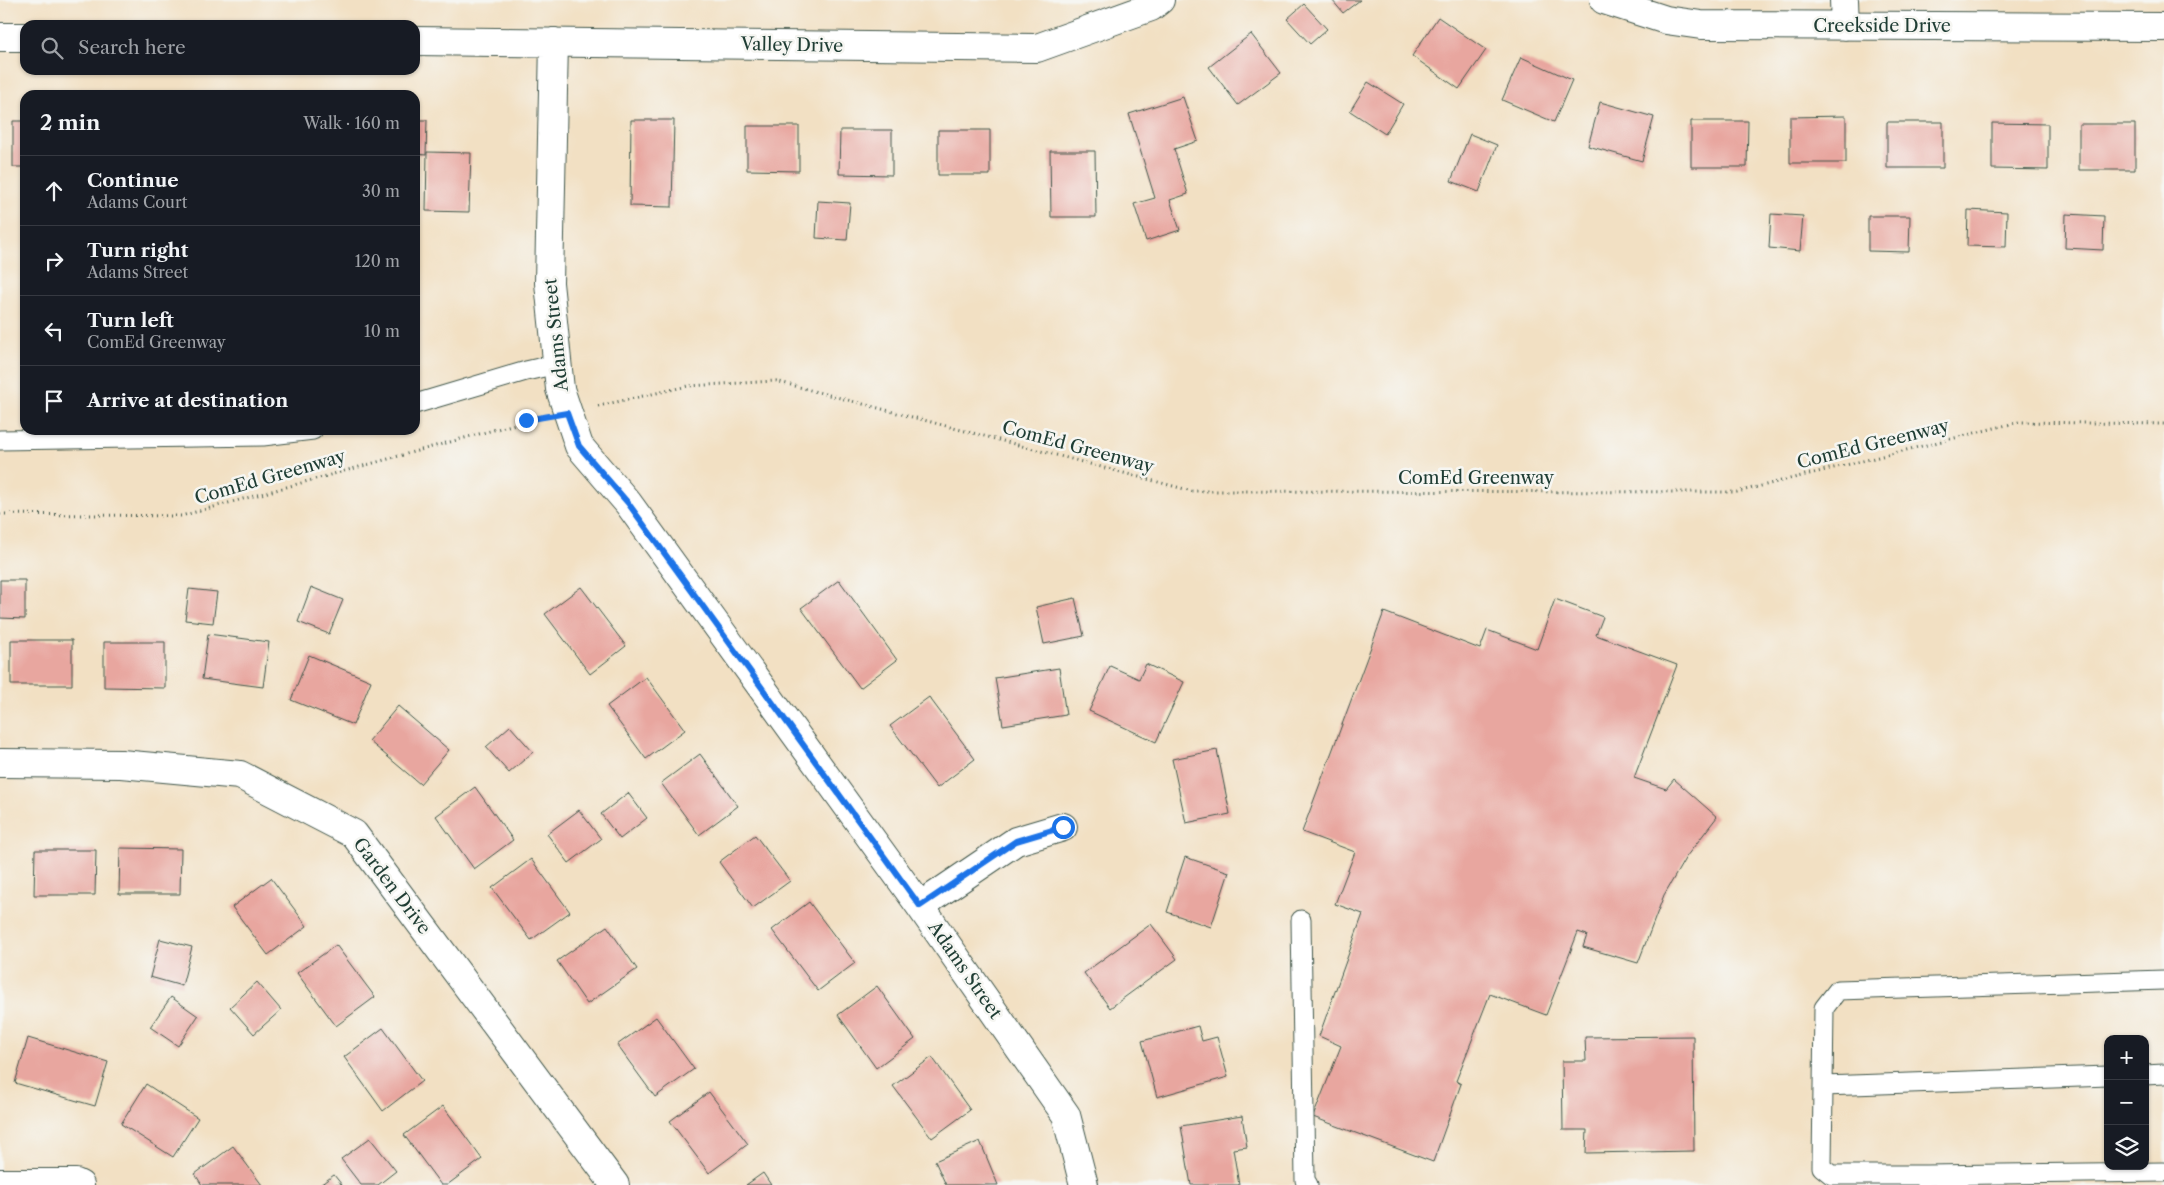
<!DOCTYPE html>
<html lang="en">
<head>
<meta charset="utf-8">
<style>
  :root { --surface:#171b24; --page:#20242c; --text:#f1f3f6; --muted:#9ea1a6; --line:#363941 }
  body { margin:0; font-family:"Libre Caslon Text",serif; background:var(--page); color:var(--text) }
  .controls { position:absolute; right:15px; bottom:15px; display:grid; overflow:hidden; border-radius:10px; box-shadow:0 1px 4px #0004 }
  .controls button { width:45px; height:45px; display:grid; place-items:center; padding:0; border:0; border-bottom:1px solid var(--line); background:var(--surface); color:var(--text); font:25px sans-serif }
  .stop { position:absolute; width:15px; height:15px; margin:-11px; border:4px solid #1a73e8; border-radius:50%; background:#fff }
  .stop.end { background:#1a73e8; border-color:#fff; box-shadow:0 1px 5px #0008 }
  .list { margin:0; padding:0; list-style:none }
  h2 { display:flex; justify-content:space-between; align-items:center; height:65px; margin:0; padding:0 20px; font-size:21px }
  h2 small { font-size:16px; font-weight:400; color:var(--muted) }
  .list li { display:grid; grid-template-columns:32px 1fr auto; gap:15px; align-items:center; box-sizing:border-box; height:70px; padding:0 20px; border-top:1px solid var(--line) }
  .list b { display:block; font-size:19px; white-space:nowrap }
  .list p { margin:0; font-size:16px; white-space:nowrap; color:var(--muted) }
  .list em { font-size:16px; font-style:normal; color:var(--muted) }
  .icon { flex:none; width:28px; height:28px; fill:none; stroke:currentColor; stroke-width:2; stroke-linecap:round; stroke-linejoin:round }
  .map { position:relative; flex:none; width:2164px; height:1185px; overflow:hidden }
  .search { position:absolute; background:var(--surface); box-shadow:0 1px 4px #0004; left:20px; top:20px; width:400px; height:55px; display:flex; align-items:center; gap:12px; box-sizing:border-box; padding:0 18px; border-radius:15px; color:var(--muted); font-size:19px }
  .panel { position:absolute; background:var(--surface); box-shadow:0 1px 4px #0004; left:20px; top:90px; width:400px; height:345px; border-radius:15px }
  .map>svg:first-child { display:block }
  .building { fill:#e8a69f }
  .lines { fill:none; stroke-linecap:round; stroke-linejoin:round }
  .service-casing { stroke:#3f5549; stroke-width:21 }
  .minor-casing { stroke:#3f5549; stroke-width:30 }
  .path { stroke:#3f5549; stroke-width:3; stroke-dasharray:1 4; stroke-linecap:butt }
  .service { stroke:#fff; stroke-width:19 }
  .minor { stroke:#fff; stroke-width:28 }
  .route { stroke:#1a73e8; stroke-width:6 }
  .labels { text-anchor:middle; stroke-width:5; stroke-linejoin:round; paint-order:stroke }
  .street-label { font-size:18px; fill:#1f3d34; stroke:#f6f6f2 }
</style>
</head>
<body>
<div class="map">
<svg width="2164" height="1185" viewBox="0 0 2164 1185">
  <rect width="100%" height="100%" fill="#f6f6f2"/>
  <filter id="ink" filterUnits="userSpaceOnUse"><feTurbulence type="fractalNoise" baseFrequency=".02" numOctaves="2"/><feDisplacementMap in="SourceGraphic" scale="10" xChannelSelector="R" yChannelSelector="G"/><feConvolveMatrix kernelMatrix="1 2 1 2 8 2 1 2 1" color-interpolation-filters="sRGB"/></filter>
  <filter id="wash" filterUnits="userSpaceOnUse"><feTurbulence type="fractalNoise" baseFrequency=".0096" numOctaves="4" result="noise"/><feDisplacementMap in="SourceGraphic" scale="20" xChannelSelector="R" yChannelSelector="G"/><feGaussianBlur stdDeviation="1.12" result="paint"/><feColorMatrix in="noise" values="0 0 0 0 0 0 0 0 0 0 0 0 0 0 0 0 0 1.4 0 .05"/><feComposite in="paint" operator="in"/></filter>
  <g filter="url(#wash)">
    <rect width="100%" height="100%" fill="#f2e0c3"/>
    <g id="blocks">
      <path class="building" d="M 1332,0 L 1360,0 L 1343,13 Z
        M 1304,4 L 1327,29 L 1310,44 L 1287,19 Z
        M 1438,17 L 1486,50 L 1459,89 L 1412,56 Z
        M 1251,34 L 1281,73 L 1238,105 L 1209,67 Z
        M 1521,57 L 1572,80 L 1554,122 L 1502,100 Z
        M 1368,82 L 1403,104 L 1385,134 L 1350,111 Z
        M 1183,97 L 1198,141 L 1174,149 L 1188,194 L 1170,200 L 1180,230 L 1146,241 L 1134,204 L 1155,198 L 1129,114 Z
        M 1600,102 L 1654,117 L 1642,161 L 1588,146 Z
        M 1846,116 L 1846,163 L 1790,163 L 1790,117 Z
        M 415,120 L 427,120 L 426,155 L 415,154 Z
        M 631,120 L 674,120 L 672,207 L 630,206 Z
        M 13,121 L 25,121 L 25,167 L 13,167 Z
        M 1691,121 L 1748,121 L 1747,167 L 1691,167 Z
        M 1887,122 L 1943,122 L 1943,168 L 1887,168 Z
        M 1992,123 L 2048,124 L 2048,170 L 1992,169 Z
        M 2079,124 L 2135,124 L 2135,170 L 2079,170 Z
        M 747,126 L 799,126 L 799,171 L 747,170 Z
        M 840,130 L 892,130 L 892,175 L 839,174 Z
        M 938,130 L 990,130 L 990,175 L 938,175 Z
        M 1470,134 L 1497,145 L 1479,192 L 1451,181 Z
        M 1050,151 L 1095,151 L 1096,217 L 1051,217 Z
        M 427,152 L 471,153 L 469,212 L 426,211 Z
        M 818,201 L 850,203 L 847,240 L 816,238 Z
        M 1968,210 L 2007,212 L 2006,247 L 1967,246 Z
        M 1771,214 L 1803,216 L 1800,251 L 1769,248 Z
        M 2066,214 L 2104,216 L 2103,250 L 2065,248 Z
        M 1868,216 L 1910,216 L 1909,252 L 1868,251 Z
        M 0,580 L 25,580 L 25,619 L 0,618 Z
        M 839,580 L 897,660 L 860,688 L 801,608 Z
        M 311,587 L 343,600 L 329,634 L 298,622 Z
        M 581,587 L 626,646 L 590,674 L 545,614 Z
        M 189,589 L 217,592 L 213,623 L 185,620 Z
        M 1075,598 L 1084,636 L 1044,644 L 1036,607 Z
        M 1555,599 L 1603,617 L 1596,635 L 1677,665 L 1634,778 L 1666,789 L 1674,779 L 1717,817 L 1686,857 L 1664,895 L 1638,963 L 1583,947 L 1587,935 L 1578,932 L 1546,1015 L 1490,994 L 1456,1081 L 1461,1084 L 1433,1162 L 1313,1117 L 1341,1046 L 1319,1036 L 1363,914 L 1335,904 L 1355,852 L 1302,832 L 1384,612 L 1480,649 L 1487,630 L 1537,649 Z
        M 208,634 L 269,642 L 263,687 L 202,679 Z
        M 11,640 L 72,640 L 72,685 L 11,685 Z
        M 104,642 L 165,642 L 165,688 L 104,687 Z
        M 309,655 L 371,681 L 353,725 L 291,700 Z
        M 1146,664 L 1184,682 L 1156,742 L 1089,711 L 1110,666 L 1139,679 Z
        M 1059,668 L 1066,715 L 1003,725 L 995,678 Z
        M 646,677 L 685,730 L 646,759 L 607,706 Z
        M 929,697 L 975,759 L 937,788 L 890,726 Z
        M 398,706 L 449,750 L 420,784 L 369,741 Z
        M 510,726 L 533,752 L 509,773 L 486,747 Z
        M 1217,750 L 1230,814 L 1186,823 L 1172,759 Z
        M 700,754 L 738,806 L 699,835 L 661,783 Z
        M 475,787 L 513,840 L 474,869 L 436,816 Z
        M 628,793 L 647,818 L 620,839 L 601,814 Z
        M 579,810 L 601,839 L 569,863 L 547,834 Z
        M 755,835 L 790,881 L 753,908 L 719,862 Z
        M 120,848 L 181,849 L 180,894 L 119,894 Z
        M 35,850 L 96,850 L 95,895 L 34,895 Z
        M 1185,857 L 1229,872 L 1211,927 L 1167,912 Z
        M 531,859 L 570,912 L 531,940 L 492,888 Z
        M 271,878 L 307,926 L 268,955 L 232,907 Z
        M 809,902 L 855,963 L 818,991 L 772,930 Z
        M 1151,924 L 1177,959 L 1110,1008 L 1084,973 Z
        M 607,926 L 637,969 L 587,1004 L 557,961 Z
        M 160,939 L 192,947 L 182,986 L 150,977 Z
        M 336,945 L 375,997 L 336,1026 L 297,973 Z
        M 257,982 L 281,1010 L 254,1034 L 230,1007 Z
        M 877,986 L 915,1039 L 876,1068 L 838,1015 Z
        M 171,997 L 198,1016 L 178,1046 L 150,1027 Z
        M 656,1017 L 694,1069 L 655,1097 L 617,1045 Z
        M 1198,1026 L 1202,1041 L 1217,1037 L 1228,1077 L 1157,1097 L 1142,1041 Z
        M 383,1028 L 422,1081 L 383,1111 L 344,1057 Z
        M 1693,1036 L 1694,1151 L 1586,1153 L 1587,1130 L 1563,1130 L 1562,1061 L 1586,1061 L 1585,1037 Z
        M 28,1038 L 108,1062 L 95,1106 L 15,1083 Z
        M 932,1057 L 970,1110 L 932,1138 L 893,1086 Z
        M 146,1084 L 198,1118 L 173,1157 L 121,1124 Z
        M 709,1092 L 748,1144 L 709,1173 L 670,1121 Z
        M 443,1106 L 482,1159 L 447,1185 L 441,1185 L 404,1135 Z
        M 1242,1116 L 1247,1147 L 1233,1149 L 1239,1185 L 1191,1185 L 1181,1126 Z
        M 370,1138 L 396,1171 L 378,1185 L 361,1185 L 341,1159 Z
        M 980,1141 L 998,1185 L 946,1185 L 935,1161 Z
        M 233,1146 L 262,1185 L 202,1185 L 195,1174 Z
        M 763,1173 L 771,1185 L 746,1185 Z
        M 334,1175 L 342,1185 L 320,1185 Z"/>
    </g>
  </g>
  <g filter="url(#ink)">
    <use href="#blocks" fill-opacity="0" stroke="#3f5549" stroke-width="1"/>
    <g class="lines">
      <defs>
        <path id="service" d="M 415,404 L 526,371 L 557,364
          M 0,440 L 263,436 L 313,430
          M 1301,920 L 1305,1180 L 1308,1185
          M 2145,1075 L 2164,1074
          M 1823,1086 L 2108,1076
          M 1926,1175 L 1832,1175 L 1822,1167 L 1824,1008 L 1838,990 L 2164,980
          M 1926,1185 L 1926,1175 L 2164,1172"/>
        <path id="minor" d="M 1604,0 L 1666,20 L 1701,25 L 2164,27
          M 1844,0 L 1845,26
          M 0,37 L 25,37
          M 415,41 L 1037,48 L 1151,7 L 1160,0
          M 554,42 L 549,283 L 560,389 L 579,446 L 628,503 L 920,906 L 1066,1115 L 1084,1185
          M 0,763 L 121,764 L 240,775 L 354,834 L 615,1185
          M 920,906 L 1016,841 L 1063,827
          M 0,1183 L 76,1183 L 80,1185"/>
      </defs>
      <use href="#service" class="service-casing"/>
      <use href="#minor" class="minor-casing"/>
      <path class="path" d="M 598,406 L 688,386 L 776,381 L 1192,491 L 1737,492 L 2019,422 L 2164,424
        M 0,514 L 181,516 L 537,418"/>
      <use href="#service" class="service"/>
      <use href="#minor" class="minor"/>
    </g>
  </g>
  <g class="lines" filter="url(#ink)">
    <path class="route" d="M 526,420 L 567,413 L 579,446 L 628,503 L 920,906 L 1016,841 L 1063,827"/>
  </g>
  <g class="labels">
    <g class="street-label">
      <text x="1882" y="32">Creekside Drive</text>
      <text transform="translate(792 45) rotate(1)" y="6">Valley Drive</text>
      <text transform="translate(556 335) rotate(-96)" y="6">Adams Street</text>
      <text transform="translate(1873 444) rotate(-14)" y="6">ComEd Greenway</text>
      <text transform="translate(1078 447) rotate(15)" y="6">ComEd Greenway</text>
      <text transform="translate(270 477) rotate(-16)" y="6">ComEd Greenway</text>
      <text x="1476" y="484">ComEd Greenway</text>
      <text transform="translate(392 886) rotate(53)" y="6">Garden Drive</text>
      <text transform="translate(965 970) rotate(55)" y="6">Adams Street</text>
    </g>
  </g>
</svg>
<div class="controls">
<button>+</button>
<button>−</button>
<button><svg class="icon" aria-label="layers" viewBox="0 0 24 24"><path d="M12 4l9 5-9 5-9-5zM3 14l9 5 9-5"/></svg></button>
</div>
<div class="stop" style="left:1063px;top:827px"></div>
<div class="stop end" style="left:526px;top:420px"></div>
<div class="search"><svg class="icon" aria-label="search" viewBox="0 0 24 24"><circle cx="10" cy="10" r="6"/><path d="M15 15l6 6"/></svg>Search here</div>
<section class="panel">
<h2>2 min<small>Walk · 160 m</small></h2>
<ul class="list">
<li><svg class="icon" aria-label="ahead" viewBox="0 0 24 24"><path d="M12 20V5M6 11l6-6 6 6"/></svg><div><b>Continue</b><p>Adams Court</p></div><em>30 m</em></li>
<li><svg class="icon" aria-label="right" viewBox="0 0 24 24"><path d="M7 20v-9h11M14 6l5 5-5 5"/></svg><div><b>Turn right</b><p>Adams Street</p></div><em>120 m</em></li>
<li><svg class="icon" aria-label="left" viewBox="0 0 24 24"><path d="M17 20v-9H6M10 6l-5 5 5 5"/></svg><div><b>Turn left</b><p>ComEd Greenway</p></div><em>10 m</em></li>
<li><svg class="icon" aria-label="arrive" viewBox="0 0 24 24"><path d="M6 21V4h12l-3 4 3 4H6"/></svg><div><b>Arrive at destination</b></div></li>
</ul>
</section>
</div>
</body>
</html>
